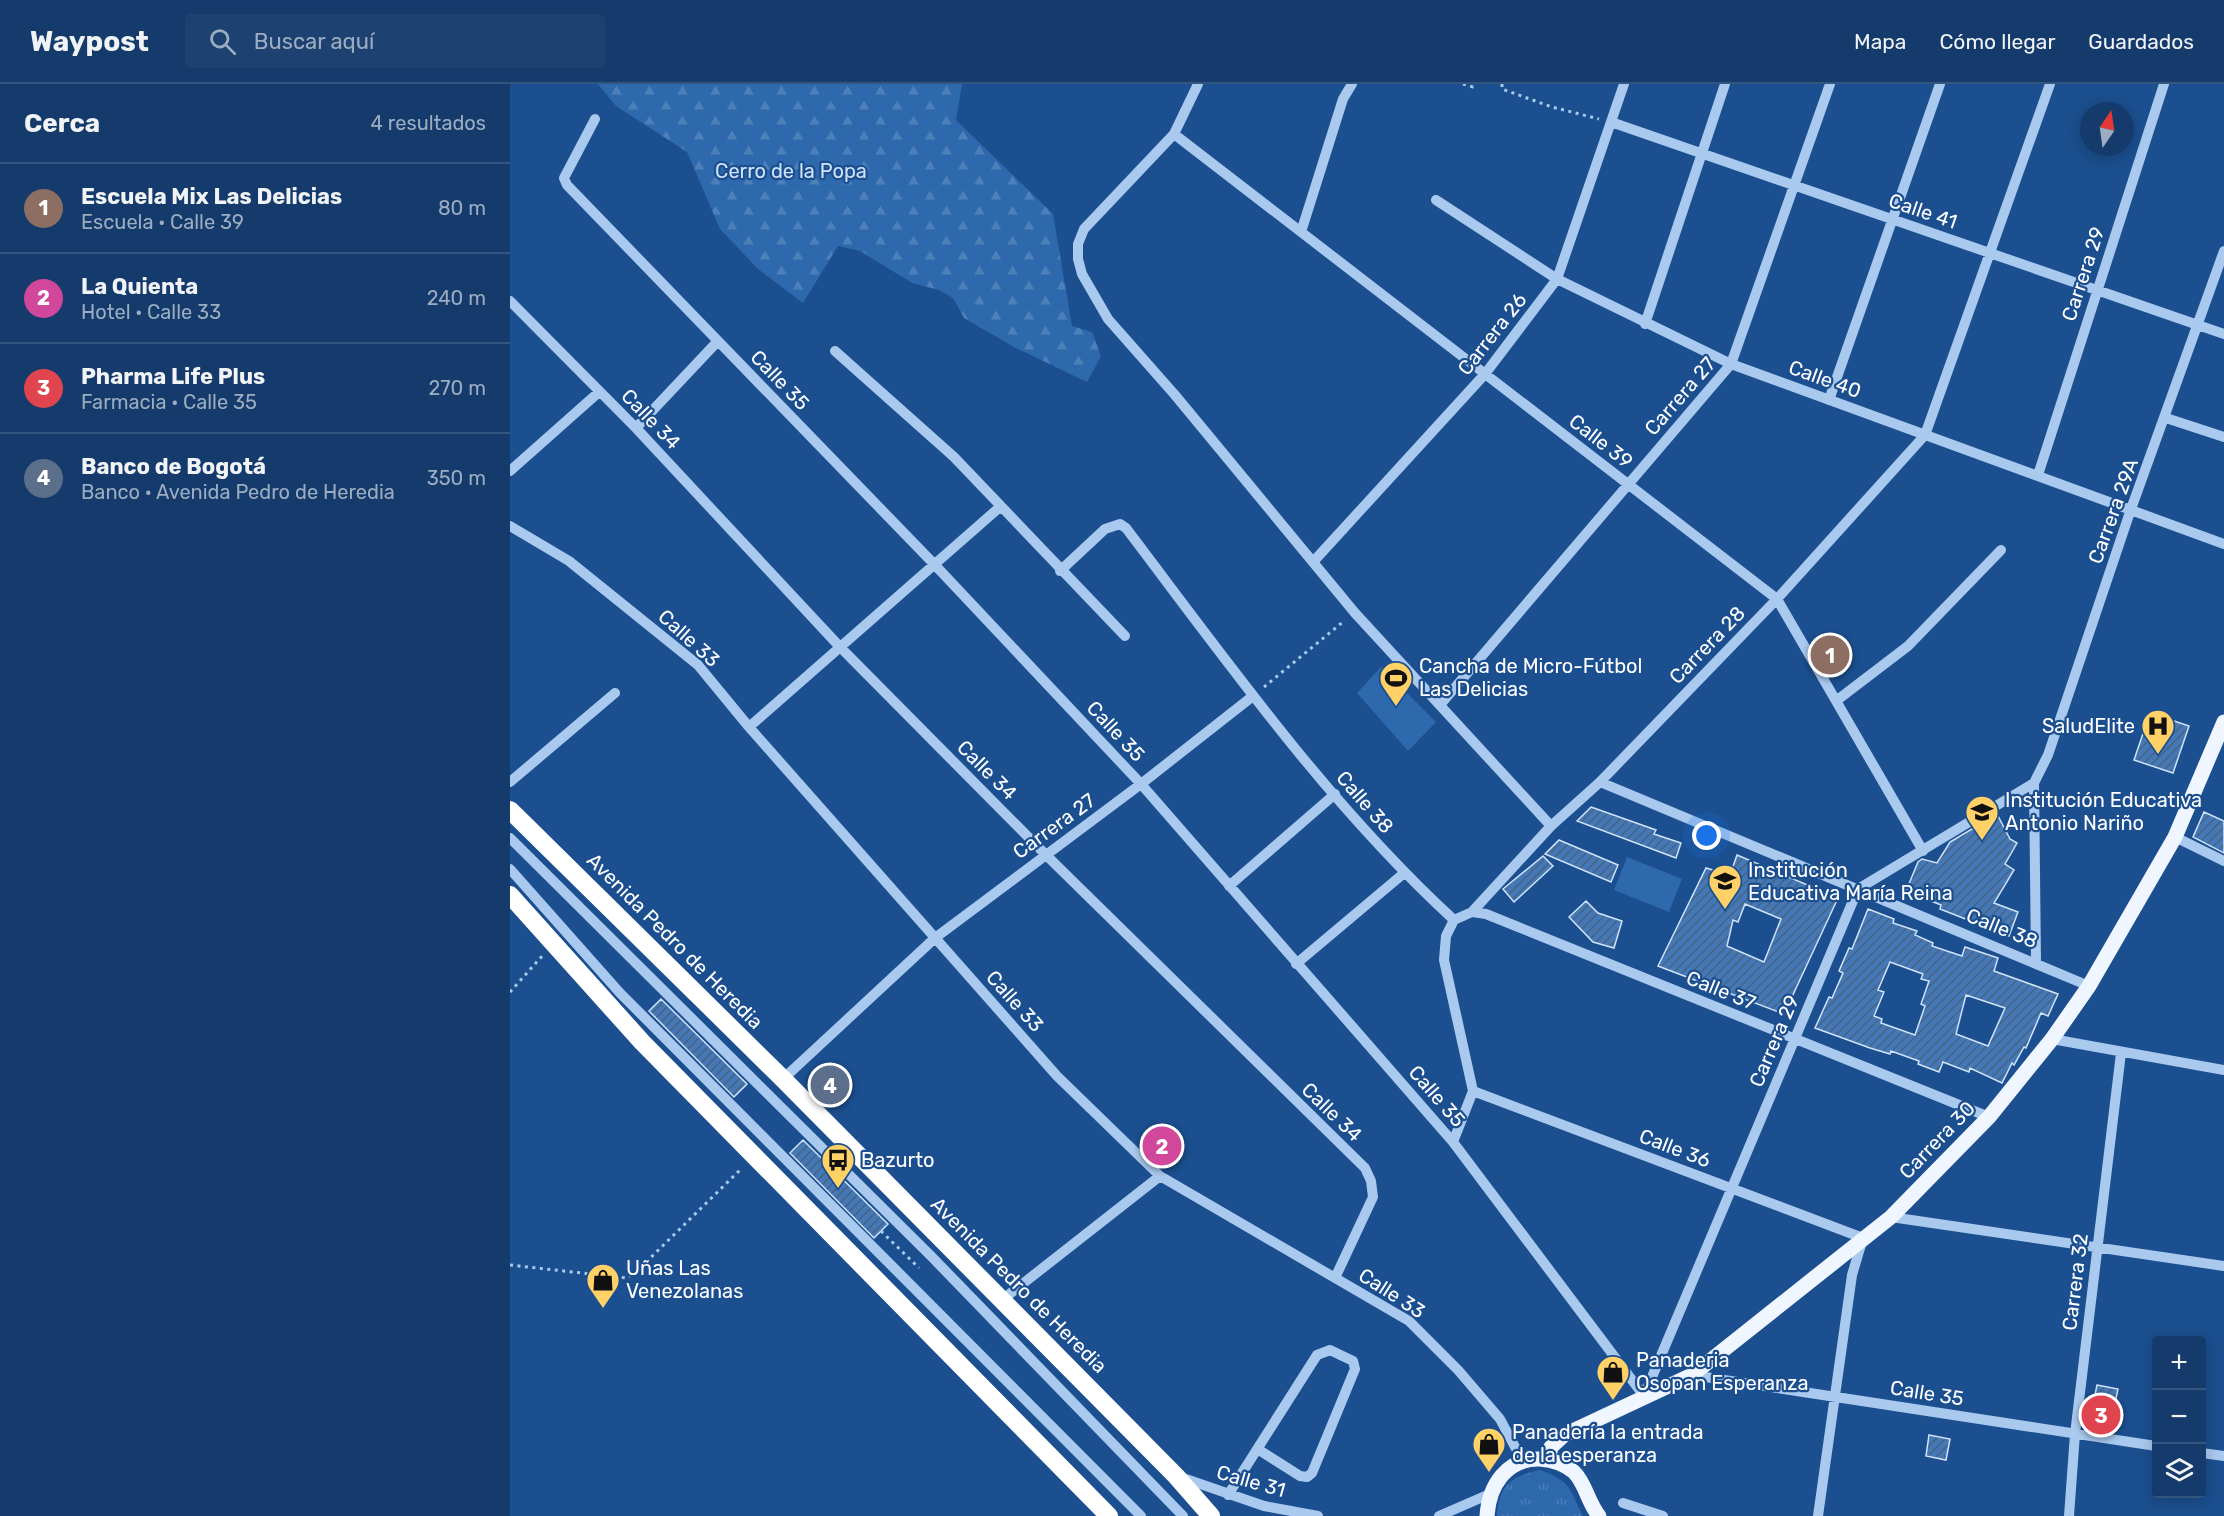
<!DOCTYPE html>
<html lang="es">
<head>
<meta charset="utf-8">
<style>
  :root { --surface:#143b6b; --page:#1d4271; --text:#f1f3f6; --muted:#9dadc1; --line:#33557e; --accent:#ffd166 }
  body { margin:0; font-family:Rubik,sans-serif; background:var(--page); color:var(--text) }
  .controls { position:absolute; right:18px; bottom:18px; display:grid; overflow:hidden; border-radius:6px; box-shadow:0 3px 15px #0003 }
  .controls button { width:54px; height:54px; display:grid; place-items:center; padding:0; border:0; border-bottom:2px solid var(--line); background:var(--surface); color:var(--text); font:30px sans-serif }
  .compass { position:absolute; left:1570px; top:18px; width:54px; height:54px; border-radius:50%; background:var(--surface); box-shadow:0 3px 15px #0003; rotate:13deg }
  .you { position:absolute; left:1197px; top:752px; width:21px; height:21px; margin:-15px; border:4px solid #fff; border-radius:50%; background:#1a73e8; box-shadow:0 0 0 9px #1a73e833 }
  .badge { display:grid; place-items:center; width:39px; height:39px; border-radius:50%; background:var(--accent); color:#fff; font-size:20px; font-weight:700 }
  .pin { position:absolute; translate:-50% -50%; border:3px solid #fff; box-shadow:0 2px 6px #0006 }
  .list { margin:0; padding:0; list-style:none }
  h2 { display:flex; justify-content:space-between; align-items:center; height:78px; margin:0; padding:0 24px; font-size:26px }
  h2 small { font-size:20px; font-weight:400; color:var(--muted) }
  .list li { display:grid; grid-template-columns:39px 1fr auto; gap:18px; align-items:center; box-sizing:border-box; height:90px; padding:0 24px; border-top:2px solid var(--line) }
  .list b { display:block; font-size:22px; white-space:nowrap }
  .list p { margin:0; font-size:20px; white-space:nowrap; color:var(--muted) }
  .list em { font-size:20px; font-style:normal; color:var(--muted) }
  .icon { flex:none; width:33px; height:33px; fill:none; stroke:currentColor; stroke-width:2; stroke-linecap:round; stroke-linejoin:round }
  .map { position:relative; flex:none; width:1714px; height:1432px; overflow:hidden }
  header { display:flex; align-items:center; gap:36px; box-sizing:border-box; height:84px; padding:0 30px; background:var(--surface); border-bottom:2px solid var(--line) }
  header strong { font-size:28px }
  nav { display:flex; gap:33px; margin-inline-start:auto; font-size:21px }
  .search { width:420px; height:54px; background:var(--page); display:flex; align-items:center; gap:15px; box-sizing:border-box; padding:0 21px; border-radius:6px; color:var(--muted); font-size:22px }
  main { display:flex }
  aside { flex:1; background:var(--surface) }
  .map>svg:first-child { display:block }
  .forest { fill:url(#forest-firs) }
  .park { fill:url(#park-tufts) }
  .pitch { fill:#2e69ad }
  .building { fill:url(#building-hatch); stroke:#cfe3fa; stroke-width:1.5; fill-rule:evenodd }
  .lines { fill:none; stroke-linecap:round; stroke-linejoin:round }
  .path { stroke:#a9c9ee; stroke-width:3; stroke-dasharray:3 4.5; stroke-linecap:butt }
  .minor { stroke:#a9c9ee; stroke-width:10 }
  .major { stroke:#f0f6ff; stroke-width:15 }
  .highway { stroke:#fff; stroke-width:18 }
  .labels { text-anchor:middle; stroke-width:4.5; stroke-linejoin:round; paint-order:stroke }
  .park-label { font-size:20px; fill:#cfe3fa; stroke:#1b4f8f }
  .street-label { font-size:20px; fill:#fff; stroke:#1b4f8f }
  .poi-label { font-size:20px; fill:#fff; stroke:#1b4f8f; text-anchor:start }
</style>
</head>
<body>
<header>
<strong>Waypost</strong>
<div class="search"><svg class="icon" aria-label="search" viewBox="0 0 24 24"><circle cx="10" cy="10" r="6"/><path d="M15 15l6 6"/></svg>Buscar aquí</div>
<nav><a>Mapa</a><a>Cómo llegar</a><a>Guardados</a></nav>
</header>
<main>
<aside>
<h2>Cerca<small>4 resultados</small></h2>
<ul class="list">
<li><span class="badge" style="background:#8d6e63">1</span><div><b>Escuela Mix Las Delicias</b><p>Escuela · Calle 39</p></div><em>80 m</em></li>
<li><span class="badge" style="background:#d1479c">2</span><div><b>La Quienta</b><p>Hotel · Calle 33</p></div><em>240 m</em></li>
<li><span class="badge" style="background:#e0444e">3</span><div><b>Pharma Life Plus</b><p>Farmacia · Calle 35</p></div><em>270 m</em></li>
<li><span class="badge" style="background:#5c6f8a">4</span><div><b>Banco de Bogotá</b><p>Banco · Avenida Pedro de Heredia</p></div><em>350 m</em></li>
</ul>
</aside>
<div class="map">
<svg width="1714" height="1432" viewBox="0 0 1714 1432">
  <defs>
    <pattern id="forest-firs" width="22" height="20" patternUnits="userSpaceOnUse" patternTransform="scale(1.5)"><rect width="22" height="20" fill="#2e69ad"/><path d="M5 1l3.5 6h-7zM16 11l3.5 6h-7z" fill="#4d80b9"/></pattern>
    <pattern id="park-tufts" width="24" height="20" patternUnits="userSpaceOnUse" patternTransform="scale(1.5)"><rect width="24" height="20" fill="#2e69ad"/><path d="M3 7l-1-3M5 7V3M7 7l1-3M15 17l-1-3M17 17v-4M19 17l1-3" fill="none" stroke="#4d80b9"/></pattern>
    <pattern id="building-hatch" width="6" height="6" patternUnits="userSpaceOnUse" patternTransform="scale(1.5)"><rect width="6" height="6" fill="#4478b7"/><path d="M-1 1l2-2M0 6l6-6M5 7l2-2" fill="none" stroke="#486282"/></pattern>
  </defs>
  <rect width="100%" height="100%" fill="#1b4f8f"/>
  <path class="forest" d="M 88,0 L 452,0 L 446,36 L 543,130 L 562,242 L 582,248 L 591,272 L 577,298 L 504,263 L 454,234 L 443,214 L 429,206 L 402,199 L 350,167 L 328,162 L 293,219 L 248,185 L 210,145 L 177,68 L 106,22 Z"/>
  <path class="park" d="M 1030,1386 C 1061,1397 1059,1404 1073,1432 L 987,1432 C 989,1401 1001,1392 1030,1386 Z"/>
  <path class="pitch" d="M 871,583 L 926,638 L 898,667 L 847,609 Z
    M 1117,773 L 1172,795 L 1159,828 L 1104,806 Z"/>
  <path class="building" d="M 1640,629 L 1679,642 L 1663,689 L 1624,676 Z
    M 1081,723 L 1146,746 L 1144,750 L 1171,759 L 1166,774 L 1067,737 Z
    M 1694,728 L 1714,737 L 1714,769 L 1683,753 Z
    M 1487,730 L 1500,755 L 1507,759 L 1495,780 L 1504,786 L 1484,819 L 1508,828 L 1499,852 L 1430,825 L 1431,821 L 1396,807 L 1408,778 L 1412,775 L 1427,779 L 1440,758 Z
    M 1049,756 L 1108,781 L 1101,798 L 1035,770 Z
    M 1227,771 L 1328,814 L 1274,930 L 1148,882 L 1196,784 L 1220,791 ZM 1235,820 L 1271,835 L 1254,878 L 1217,862 L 1223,836 L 1228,838 Z
    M 1033,772 L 1043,782 L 1004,818 L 993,805 Z
    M 1076,817 L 1088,829 L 1112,837 L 1104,864 L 1083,858 L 1059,833 Z
    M 1358,825 L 1384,835 L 1383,839 L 1407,847 L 1405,851 L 1423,859 L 1422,862 L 1452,872 L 1455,863 L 1488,874 L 1484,887 L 1548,910 L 1538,932 L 1531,929 L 1516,964 L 1514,963 L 1504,981 L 1502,979 L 1492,999 L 1460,984 L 1459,988 L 1433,978 L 1429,988 L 1408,980 L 1409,977 L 1381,967 L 1380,970 L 1360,964 L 1305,944 L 1319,913 L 1322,914 L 1333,889 L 1329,887 L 1339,864 L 1342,865 ZM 1380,878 L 1413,890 L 1411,895 L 1419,897 L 1411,920 L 1415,922 L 1405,951 L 1371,939 L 1372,935 L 1364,932 L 1374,908 L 1368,906 ZM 1456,911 L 1495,924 L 1478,962 L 1446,950 Z
    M 151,915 L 237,1000 L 224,1013 L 139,927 Z
    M 293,1056 L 378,1140 L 364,1154 L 280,1069 Z
    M 1587,1301 L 1608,1305 L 1601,1338 L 1580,1334 Z
    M 1419,1351 L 1440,1355 L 1436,1376 L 1416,1372 Z"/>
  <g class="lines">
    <path class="path" d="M 953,0 L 963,3 L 966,0
      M 992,0 L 992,5 L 1042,23 L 1089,35
      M 754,603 L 834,537
      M 0,908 L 33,871
      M 371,1147 L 409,1184
      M 0,1181 L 116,1194 L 125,1189 L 232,1084"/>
    <path class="minor" d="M 688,0 L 664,50 L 574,145 L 568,160 L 568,175 L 572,190 L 598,235 L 665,311 L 845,529 L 1041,742
      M 85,35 L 54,94 L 57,101 L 424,480 L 631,700 L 943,1058 L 1134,1312
      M 1101,38 L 1714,250
      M 664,50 L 1267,515 L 1413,767
      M 926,116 L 1047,195 L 1221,280 L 1714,460
      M 791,148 L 833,15 L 842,0
      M 0,217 L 126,344 L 330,563 L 535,770 L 855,1084 L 861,1097 L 863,1113 L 825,1194
      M 1135,240 L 1215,0
      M 325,267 L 444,373 L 615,552
      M 1319,316 L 1430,0
      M 1656,334 L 1714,353
      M 126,344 L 207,258
      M 0,387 L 89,308
      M 1528,391 L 1654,0
      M 0,442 L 59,477 L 188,581 L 239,643 L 547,992 L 650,1092 L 899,1237 L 948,1286 L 990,1335 L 1012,1376
      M 803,478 L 975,290 L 1047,195 L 1114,0
      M 550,487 L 595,445 L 610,440 L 616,444 C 719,580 819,721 944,836
      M 1326,617 L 1398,562 L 1491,466
      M 930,621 L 1221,280 L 1320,0
      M 239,643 L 491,422
      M 0,698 L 105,609
      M 1090,698 L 1579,902
      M 1665,753 L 1714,777
      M 0,754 L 421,1172 L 673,1432
      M 0,785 L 110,909 L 631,1432
      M 719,802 L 825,710
      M 962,828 L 976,830 L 1479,1033
      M 944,836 L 962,828 L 1041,742 L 1090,698 L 1267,515 L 1415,351 L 1540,0
      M 1526,878 L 1524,699 L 1538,671 L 1621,425 L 1714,167
      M 786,880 L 893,790
      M 1542,955 L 1714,986
      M 273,995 L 425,854 L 631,700 L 743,612
      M 963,1007 L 1353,1154 L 1342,1191 L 1308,1432
      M 943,1058 L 963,1007 L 934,876 L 936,852 L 944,836
      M 1381,1133 L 1714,1182
      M 492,1216 L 650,1092
      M 1182,1291 L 1646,1362
      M 1134,1312 L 1348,805 L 1524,699
      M 1692,1369 L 1714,1372
      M 673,1394 L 754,1422 L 808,1432
      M 718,1411 L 807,1271 L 820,1266 L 843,1277 L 845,1285 L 802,1389 L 797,1393 L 790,1392 L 749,1366
      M 1113,1419 L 1153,1432
      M 929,1432 L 982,1409
      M 1559,1432 L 1565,1350 L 1611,969"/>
    <path class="major" d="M 1038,1376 L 1041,1363 L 1054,1351 L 1182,1291 L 1381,1133 L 1479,1033 L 1542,955 L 1579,902 L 1665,753 L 1714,638
      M 977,1432 C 979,1401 997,1374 1030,1375 C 1042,1376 1055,1380 1064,1388 C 1076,1400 1078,1419 1089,1432"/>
    <path class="highway" d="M 0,726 L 273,995 L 666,1392 L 701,1432
      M 0,811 L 132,958 L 599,1432"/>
  </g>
  <defs>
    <symbol id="stadium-pin" viewBox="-11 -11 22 30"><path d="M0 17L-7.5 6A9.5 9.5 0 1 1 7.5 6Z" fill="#ffd166" stroke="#1b4f8f"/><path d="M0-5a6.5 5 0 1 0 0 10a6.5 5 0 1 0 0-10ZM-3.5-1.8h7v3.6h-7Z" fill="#111"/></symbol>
    <symbol id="hospital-pin" viewBox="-11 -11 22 30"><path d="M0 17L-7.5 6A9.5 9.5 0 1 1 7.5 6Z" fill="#ffd166" stroke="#1b4f8f"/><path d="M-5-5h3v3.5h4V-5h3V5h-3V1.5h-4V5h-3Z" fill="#111"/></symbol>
    <symbol id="school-pin" viewBox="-11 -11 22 30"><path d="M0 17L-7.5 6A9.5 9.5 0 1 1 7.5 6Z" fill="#ffd166" stroke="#1b4f8f"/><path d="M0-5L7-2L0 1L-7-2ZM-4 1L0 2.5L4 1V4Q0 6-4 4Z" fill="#111"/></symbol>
    <symbol id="bus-pin" viewBox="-11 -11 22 30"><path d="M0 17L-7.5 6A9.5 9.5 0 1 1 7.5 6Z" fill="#ffd166" stroke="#1b4f8f"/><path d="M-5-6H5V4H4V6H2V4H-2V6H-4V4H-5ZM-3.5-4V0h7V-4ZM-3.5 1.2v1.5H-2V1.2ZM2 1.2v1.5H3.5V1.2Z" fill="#111"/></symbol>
    <symbol id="shop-pin" viewBox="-11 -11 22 30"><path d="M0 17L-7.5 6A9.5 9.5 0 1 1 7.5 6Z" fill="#ffd166" stroke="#1b4f8f"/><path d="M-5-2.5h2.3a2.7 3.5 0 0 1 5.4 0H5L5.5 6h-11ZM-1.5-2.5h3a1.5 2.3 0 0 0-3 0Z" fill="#111"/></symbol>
  </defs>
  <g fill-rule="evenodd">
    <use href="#stadium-pin" x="867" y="575" width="38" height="52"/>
    <use href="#hospital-pin" x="1629" y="623" width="38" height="52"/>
    <use href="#school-pin" x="1453" y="709" width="38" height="52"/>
    <use href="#school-pin" x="1196" y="778" width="38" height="52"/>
    <use href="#bus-pin" x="309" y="1057" width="38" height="52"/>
    <use href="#shop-pin" x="74" y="1177" width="38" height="52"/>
    <use href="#shop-pin" x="1084" y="1269" width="38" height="52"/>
    <use href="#shop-pin" x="960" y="1341" width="38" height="52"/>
  </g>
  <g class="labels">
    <g class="park-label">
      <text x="281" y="94">Cerro de la Popa</text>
    </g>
    <g class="street-label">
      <text transform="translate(1413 127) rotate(19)" y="7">Calle 41</text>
      <text transform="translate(1573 190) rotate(-72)" y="7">Carrera 29</text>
      <text transform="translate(982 250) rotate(-52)" y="7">Carrera 26</text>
      <text transform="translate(1315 295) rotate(20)" y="7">Calle 40</text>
      <text transform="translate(270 296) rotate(46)" y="7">Calle 35</text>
      <text transform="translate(1170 312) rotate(-49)" y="7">Carrera 27</text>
      <text transform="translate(141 335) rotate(46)" y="7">Calle 34</text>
      <text transform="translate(1091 357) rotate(38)" y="7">Calle 39</text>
      <text transform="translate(1603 427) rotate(-70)" y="7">Carrera 29A</text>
      <text transform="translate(179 554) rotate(42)" y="7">Calle 33</text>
      <text transform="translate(1197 561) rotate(-46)" y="7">Carrera 28</text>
      <text transform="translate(606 647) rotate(47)" y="7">Calle 35</text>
      <text transform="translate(477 686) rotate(45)" y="7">Calle 34</text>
      <text transform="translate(855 718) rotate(49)" y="7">Calle 38</text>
      <text transform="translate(544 742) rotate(-36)" y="7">Carrera 27</text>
      <text transform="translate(1492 844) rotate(22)" y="7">Calle 38</text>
      <text transform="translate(165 857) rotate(45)" y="7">Avenida Pedro de Heredia</text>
      <text transform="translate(1211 906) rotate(22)" y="7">Calle 37</text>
      <text transform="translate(505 917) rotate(48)" y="7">Calle 33</text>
      <text transform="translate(1264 957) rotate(-67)" y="7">Carrera 29</text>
      <text transform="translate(927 1012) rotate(49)" y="7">Calle 35</text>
      <text transform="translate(822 1028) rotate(44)" y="7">Calle 34</text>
      <text transform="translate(1427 1056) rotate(-46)" y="7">Carrera 30</text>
      <text transform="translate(1165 1064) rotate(21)" y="7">Calle 36</text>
      <text transform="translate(1565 1198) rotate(-83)" y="7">Carrera 32</text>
      <text transform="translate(509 1201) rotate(45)" y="7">Avenida Pedro de Heredia</text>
      <text transform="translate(882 1209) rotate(33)" y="7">Calle 33</text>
      <text transform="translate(1417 1309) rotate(9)" y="7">Calle 35</text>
      <text transform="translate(741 1397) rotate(16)" y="7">Calle 31</text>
    </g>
    <g class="poi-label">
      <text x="909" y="589">Cancha de Micro-Fútbol<tspan x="909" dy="23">Las Delicias</tspan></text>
      <text x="1625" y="649" text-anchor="end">SaludElite</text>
      <text x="1495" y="723">Institución Educativa<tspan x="1495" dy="23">Antonio Nariño</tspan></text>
      <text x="1238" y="793">Institución<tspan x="1238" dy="23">Educativa María Reina</tspan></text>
      <text x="351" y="1083">Bazurto</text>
      <text x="116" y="1191">Uñas Las<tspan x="116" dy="23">Venezolanas</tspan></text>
      <text x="1126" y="1283">Panaderia<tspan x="1126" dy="23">Osopan Esperanza</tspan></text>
      <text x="1002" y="1355">Panadería la entrada<tspan x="1002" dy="23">de la esperanza</tspan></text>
    </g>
  </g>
</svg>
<div class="controls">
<button>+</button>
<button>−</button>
<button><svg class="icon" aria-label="layers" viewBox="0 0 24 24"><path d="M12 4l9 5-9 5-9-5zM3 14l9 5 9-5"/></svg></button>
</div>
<svg class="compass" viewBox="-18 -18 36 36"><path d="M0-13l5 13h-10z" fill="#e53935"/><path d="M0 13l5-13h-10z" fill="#9dadc1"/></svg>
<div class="you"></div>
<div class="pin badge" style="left:1320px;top:571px;background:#8d6e63">1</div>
<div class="pin badge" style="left:652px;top:1062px;background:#d1479c">2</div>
<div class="pin badge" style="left:1591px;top:1331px;background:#e0444e">3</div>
<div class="pin badge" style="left:320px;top:1001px;background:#5c6f8a">4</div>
</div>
</main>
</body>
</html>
